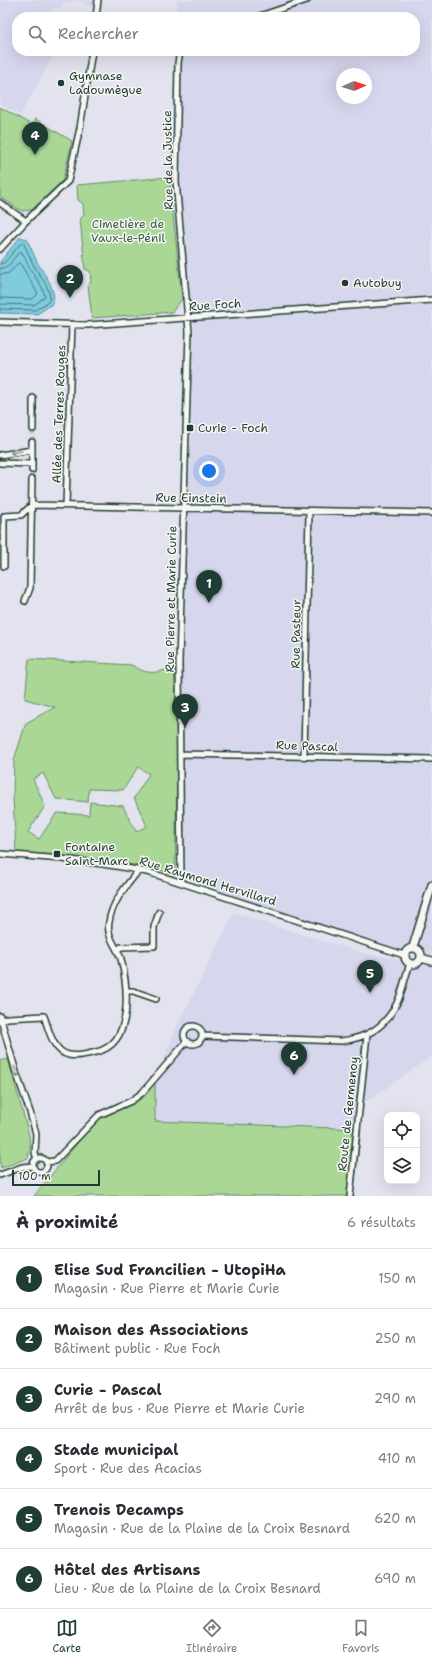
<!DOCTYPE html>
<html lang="fr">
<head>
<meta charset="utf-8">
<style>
  :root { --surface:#fff; --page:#f2f2f3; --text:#2b2b33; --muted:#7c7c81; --line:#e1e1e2; --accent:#1f3d34 }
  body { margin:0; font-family:"Shantell Sans",sans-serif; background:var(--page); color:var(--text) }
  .controls { position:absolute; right:12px; bottom:12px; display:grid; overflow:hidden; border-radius:8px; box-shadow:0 4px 16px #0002 }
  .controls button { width:36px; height:36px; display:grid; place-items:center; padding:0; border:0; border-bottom:1px solid var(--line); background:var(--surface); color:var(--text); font:20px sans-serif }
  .compass { position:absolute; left:336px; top:68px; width:36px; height:36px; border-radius:50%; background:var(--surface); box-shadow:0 4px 16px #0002; rotate:87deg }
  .scale { position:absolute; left:12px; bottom:10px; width:88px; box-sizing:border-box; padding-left:4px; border:2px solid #1f3d34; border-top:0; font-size:11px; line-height:14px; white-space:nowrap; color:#1f3d34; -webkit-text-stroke:3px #f6f6f2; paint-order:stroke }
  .you { position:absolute; left:209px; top:471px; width:14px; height:14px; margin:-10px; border:3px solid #fff; border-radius:50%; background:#1a73e8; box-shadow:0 0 0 6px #1a73e833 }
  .badge { display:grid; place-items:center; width:26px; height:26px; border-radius:50%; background:var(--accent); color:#fff; font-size:13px; font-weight:700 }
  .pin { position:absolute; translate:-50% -33px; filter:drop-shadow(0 1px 2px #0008) }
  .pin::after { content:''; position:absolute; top:21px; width:14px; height:12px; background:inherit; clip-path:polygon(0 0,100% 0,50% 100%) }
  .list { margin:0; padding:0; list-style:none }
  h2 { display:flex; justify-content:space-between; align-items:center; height:52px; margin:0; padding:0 16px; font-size:17px }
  h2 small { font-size:13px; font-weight:400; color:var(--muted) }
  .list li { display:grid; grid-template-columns:26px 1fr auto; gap:12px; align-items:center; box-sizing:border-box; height:60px; padding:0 16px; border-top:1px solid var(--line) }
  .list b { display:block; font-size:15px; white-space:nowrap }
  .list p { margin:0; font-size:13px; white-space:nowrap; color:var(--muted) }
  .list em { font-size:13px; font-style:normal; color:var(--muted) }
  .icon { flex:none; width:22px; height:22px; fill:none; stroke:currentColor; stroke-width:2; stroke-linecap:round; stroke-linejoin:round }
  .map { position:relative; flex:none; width:432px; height:1196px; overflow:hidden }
  .search { position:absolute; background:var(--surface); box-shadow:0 4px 16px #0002; left:12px; right:12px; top:12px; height:44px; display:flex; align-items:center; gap:10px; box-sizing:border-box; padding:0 14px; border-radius:16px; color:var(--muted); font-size:15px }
  .sheet { height:412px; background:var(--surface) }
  nav { display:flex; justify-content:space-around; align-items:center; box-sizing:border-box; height:56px; border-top:1px solid var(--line); background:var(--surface); font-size:11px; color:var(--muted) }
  nav a { display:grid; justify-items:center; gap:2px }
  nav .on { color:var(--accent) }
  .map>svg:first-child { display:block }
  .built { fill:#d6d6ed; fill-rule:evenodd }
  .green { fill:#aad795; stroke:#648a64; fill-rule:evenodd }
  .water { fill:#7fcbdf; stroke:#59929b }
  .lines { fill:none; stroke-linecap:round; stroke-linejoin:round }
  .shore { stroke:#457678; stroke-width:1 }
  .street-tunnel { stroke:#bcc2ca; stroke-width:5; stroke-dasharray:5 2.5; stroke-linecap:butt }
  .street-casing { stroke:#1f3d34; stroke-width:8 }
  .secondary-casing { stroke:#1f3d34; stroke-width:10 }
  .street { stroke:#f6f6f2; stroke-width:5 }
  .secondary { stroke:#f6f6f2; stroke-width:7 }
  .oneway { stroke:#8a9a93 }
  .poi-dot { fill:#1f3d34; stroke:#f6f6f2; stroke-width:1.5 }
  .labels { text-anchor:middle; stroke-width:3; stroke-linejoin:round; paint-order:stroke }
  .poi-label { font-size:12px; fill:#1f3d34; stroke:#f6f6f2; text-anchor:start }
  .street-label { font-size:12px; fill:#1f3d34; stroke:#f6f6f2 }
  .park-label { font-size:12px; fill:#3b5c47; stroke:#f6f6f2 }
</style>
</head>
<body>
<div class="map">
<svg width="432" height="1196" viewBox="0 0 432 1196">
  <rect width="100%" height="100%" fill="#e3e3ef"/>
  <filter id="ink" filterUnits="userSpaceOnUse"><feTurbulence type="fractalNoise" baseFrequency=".025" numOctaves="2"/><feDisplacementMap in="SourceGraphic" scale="8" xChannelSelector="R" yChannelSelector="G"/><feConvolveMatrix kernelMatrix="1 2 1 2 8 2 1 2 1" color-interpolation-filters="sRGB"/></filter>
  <g filter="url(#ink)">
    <path class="built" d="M 0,0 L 95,0 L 94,8 L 84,3 L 76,1 L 64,3 L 60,9 L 53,8 L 47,17 L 17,17 L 17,51 L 53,51 L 56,52 L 20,115 L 0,104 Z
      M 177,0 L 432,0 L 432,959 L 180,881 L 183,665 L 194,326 L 192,306 L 182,299 L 169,177 L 175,51 L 415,51 L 415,17 L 176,17 ZM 342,74 L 366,74 L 366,98 L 342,98 Z
      M 234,913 L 363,953 L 432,966 L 432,1056 L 364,1103 L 361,1129 L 154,1121 L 155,1081 L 174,1032 Z"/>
    <path class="green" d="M 0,107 L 32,125 L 35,119 L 72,141 L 63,180 L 32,210 L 22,211 L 0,197 Z
      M 169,177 L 182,299 L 172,312 L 92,318 L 88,285 L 91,282 L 90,271 L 85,269 L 80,219 L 84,215 L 83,204 L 78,200 L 77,185 Z
      M 29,659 L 132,665 C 148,676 157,673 174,667 L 178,735 L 175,876 L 153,867 L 16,852 L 13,797 L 14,760 L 26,723 L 55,707 L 25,699 ZM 138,767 L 149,774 L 134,798 L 147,826 L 136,832 L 123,806 L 90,802 L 89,815 L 58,813 L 56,814 L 39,839 L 28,832 L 45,806 L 33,779 L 43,773 L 56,799 L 88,802 L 89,789 L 123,790 Z
      M 8,1059 L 29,1135 L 30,1148 L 28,1158 L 1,1168 L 0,1164 L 0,1061 Z
      M 155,1081 L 155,1121 L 361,1129 L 353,1196 L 34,1196 L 100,1115 L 136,1101 Z"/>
    <path class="water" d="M 20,237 L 27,239 L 37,262 L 50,283 L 53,292 L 54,299 L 51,305 L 37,314 L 0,313 L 0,262 Z"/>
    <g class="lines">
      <path class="shore" d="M 0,264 L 5,262 L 21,243 L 23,242 L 33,264 L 46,285 L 49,292 L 50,299 L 48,302 L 35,310 L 0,309
        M 0,269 L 8,266 L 19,252 L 22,252 L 29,267 L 42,287 L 45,297 L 34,305 L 0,304
        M 0,275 L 9,273 L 18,263 L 20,263 L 38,294 L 32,299 L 0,298"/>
      <path class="street-tunnel" d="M 32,442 L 33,429"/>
      <defs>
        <path id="street" d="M 96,17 L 98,0
          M 257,17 L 307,0
          M 180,51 L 178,63 L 176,181 L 189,332 L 179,663 L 181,882
          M 0,203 L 26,221
          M 0,249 L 26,221 L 68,181 L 80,128 L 92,51
          M 0,322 L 88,325 L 432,300
          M 33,429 L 33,398
          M 0,455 L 32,450
          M 0,463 L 32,464
          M 32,470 L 32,442
          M 66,505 L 72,324
          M 4,566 L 4,516 L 21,515 L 32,505 L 432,513
          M 25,601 L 30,588 L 32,479
          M 181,754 L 432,759
          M 304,756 L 309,511
          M 0,854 C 50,858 101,861 151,873 L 404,955
          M 117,950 L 121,947 L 154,946 L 154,927 L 159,912
          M 126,991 L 133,991 L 156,999
          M 0,1016 L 16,1072 L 30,1112 L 36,1134 L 35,1153 L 37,1159
          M 0,1022 L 7,1018 L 44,1016 C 49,1030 53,1052 69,1055 C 78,1057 88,1054 96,1052 C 134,1044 128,987 121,959 C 117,946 106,937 109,922 C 112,902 126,886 139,870
          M184 1035a9 9 0 1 1 18 0a9 9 0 1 1-18 0Z
          M 202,1036 L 341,1041 C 368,1038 385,1027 397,1003 C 403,991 405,976 410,964
          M33 1165a7 7 0 1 1 14 0a7 7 0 1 1-14 0Z
          M 46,1162 L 55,1161 L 99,1115 L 131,1101 L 142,1093 L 187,1041
          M 0,1175 L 22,1167 L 33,1166
          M 350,1196 L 367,1035"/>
        <path id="secondary" d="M 413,947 L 432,885
          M405 956a8 8 0 1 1 16 0a8 8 0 1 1-16 0Z
          M 421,958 L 432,961"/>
      </defs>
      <use href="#street" class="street-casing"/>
      <use href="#secondary" class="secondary-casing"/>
      <use href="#street" class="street"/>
      <use href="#secondary" class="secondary"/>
    </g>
    <defs><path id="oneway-shaft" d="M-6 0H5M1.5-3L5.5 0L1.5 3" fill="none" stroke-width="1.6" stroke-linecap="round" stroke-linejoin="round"/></defs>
    <g class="oneway">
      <use href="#oneway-shaft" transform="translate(16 452) rotate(170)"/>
      <use href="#oneway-shaft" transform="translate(16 1072) rotate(73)"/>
    </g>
  </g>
  <g class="poi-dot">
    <circle cx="61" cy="83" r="4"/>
    <circle cx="345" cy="283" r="4"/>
    <rect x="186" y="424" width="8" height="8" rx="2"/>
    <rect x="53" y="850" width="8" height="8" rx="2"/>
  </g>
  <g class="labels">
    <g class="poi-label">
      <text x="69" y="80">Gymnase<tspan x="69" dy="14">Ladoumègue</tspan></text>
      <text x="353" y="287">Autobuy</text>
      <text x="198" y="432">Curie - Foch</text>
      <text x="65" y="851">Fontaine<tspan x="65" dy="14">Saint-Marc</tspan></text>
    </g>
    <g class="street-label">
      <text transform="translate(168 160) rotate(-91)" y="4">Rue de la Justice</text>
      <text transform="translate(215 305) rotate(-4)" y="4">Rue Foch</text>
      <text transform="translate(59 414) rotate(-88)" y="4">Allée des Terres Rouges</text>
      <text transform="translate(191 498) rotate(1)" y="4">Rue Einstein</text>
      <text transform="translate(171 599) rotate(-89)" y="4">Rue Pierre et Marie Curie</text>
      <text transform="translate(296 634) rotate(-89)" y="4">Rue Pasteur</text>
      <text transform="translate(307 746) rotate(2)" y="4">Rue Pascal</text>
      <text transform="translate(208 881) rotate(17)" y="4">Rue Raymond Hervillard</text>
      <text transform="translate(348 1114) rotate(-84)" y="4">Route de Germenoy</text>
    </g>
    <g class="park-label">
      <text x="128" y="228">Cimetière de<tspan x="128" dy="14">Vaux-le-Pénil</tspan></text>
    </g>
  </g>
</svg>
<div class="controls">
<button><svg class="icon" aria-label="locate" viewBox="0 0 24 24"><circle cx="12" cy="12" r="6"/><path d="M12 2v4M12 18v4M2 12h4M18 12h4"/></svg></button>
<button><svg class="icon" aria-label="layers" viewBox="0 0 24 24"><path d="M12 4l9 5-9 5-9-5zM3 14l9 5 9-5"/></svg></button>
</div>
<svg class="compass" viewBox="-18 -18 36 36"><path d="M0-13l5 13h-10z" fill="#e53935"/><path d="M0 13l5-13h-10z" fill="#7c7c81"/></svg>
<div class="scale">100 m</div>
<div class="you"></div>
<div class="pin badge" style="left:209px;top:603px">1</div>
<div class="pin badge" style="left:70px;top:298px">2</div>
<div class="pin badge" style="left:185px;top:727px">3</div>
<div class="pin badge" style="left:35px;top:155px">4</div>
<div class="pin badge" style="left:370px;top:993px">5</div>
<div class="pin badge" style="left:294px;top:1075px">6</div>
<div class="search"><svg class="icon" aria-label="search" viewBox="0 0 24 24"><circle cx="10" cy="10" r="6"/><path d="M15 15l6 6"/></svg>Rechercher</div>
</div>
<section class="sheet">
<h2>À proximité<small>6 résultats</small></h2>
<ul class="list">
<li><span class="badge">1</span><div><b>Elise Sud Francilien - UtopiHa</b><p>Magasin · Rue Pierre et Marie Curie</p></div><em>150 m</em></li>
<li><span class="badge">2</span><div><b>Maison des Associations</b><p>Bâtiment public · Rue Foch</p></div><em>250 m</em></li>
<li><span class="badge">3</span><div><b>Curie - Pascal</b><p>Arrêt de bus · Rue Pierre et Marie Curie</p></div><em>290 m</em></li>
<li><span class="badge">4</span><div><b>Stade municipal</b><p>Sport · Rue des Acacias</p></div><em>410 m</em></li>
<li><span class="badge">5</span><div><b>Trenois Decamps</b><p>Magasin · Rue de la Plaine de la Croix Besnard</p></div><em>620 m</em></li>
<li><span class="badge">6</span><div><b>Hôtel des Artisans</b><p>Lieu · Rue de la Plaine de la Croix Besnard</p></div><em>690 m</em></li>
</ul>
</section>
<nav>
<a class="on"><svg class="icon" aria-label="map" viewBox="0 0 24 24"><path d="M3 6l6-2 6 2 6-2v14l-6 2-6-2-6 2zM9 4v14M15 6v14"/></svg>Carte</a>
<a><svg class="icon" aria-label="directions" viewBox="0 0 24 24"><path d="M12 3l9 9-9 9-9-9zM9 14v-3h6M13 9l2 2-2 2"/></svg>Itinéraire</a>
<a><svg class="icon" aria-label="saved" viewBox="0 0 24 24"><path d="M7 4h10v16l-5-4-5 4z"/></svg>Favoris</a>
</nav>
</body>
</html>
